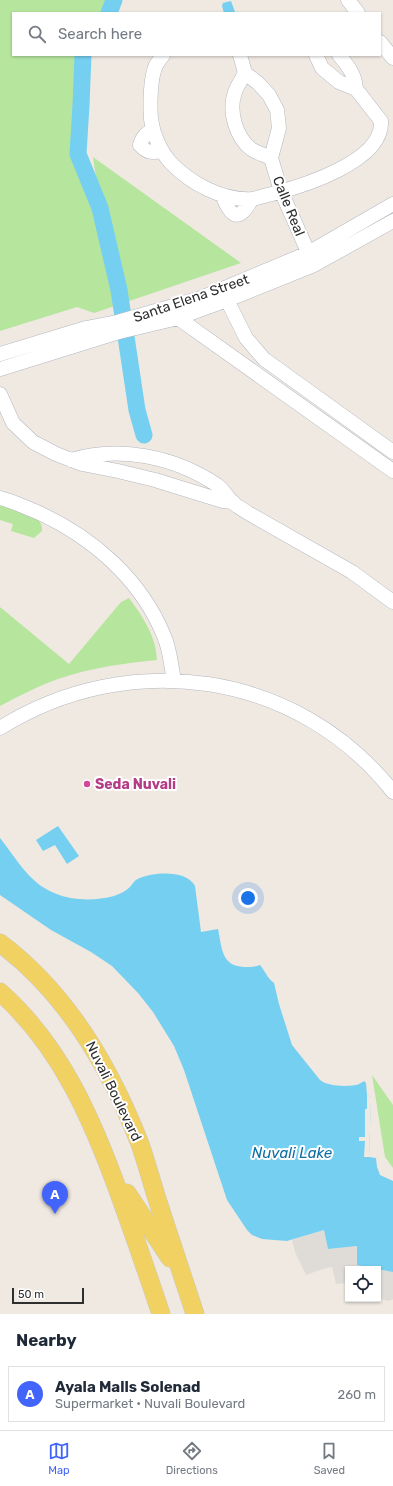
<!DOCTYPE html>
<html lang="en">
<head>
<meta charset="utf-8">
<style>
  :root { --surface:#fff; --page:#f6f6f7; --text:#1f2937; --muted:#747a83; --line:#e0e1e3; --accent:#4264fb }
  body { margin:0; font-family:Rubik,sans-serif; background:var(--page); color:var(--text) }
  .controls { position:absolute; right:12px; bottom:12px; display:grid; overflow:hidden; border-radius:0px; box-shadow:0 1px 3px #0004 }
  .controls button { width:36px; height:36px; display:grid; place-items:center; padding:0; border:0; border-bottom:1px solid var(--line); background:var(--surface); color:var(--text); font:20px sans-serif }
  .scale { position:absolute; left:12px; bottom:10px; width:72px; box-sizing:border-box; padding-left:4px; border:2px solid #2e2e2e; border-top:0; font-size:11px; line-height:14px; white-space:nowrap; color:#2e2e2e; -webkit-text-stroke:3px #fff; paint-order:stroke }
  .you { position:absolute; left:248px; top:898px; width:14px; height:14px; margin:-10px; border:3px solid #fff; border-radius:50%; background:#1a73e8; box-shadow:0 0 0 6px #1a73e833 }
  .badge { display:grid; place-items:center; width:26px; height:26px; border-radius:50%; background:var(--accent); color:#fff; font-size:13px; font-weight:700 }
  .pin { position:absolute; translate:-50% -33px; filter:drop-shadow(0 1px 2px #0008) }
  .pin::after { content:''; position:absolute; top:21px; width:14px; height:12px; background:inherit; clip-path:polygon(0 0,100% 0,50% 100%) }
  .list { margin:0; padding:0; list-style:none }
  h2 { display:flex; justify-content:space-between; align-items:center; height:52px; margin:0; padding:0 16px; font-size:17px }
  h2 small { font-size:13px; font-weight:400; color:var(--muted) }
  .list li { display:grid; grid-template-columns:26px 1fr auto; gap:12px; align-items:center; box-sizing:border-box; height:56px; margin:0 8px 8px; padding:0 8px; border:1px solid var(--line); border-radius:0px }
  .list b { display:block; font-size:15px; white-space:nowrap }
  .list p { margin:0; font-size:13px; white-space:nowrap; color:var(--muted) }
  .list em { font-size:13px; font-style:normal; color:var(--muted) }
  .icon { flex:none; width:22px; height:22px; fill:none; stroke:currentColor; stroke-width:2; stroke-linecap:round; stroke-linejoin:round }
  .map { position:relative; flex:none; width:393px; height:1314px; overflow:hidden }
  .search { position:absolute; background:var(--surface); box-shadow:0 1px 3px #0004; left:12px; right:12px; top:12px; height:44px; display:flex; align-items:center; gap:10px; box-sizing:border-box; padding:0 14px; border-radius:0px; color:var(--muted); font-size:15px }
  .sheet { height:116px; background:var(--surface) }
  nav { display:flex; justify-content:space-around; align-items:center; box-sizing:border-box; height:56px; border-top:1px solid var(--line); background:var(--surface); font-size:11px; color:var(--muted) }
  nav a { display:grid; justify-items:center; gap:2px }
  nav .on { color:var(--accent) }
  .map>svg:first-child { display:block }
  .green { fill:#b6e59e }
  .plaza { fill:#dfdcd8 }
  .water { fill:#75cff0 }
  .pier { fill:#efe9e1 }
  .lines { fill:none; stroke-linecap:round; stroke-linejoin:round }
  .river { stroke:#75cff0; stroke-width:17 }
  .minor-casing { stroke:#b4b7c1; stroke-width:15 }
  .major-casing { stroke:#c9c9c9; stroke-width:19 }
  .minor { stroke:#fff; stroke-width:14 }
  .major { stroke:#f2d163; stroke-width:18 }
  .hotel-dot { fill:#d1479c; stroke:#fff; stroke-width:1.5 }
  .labels { text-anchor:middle; stroke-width:4; stroke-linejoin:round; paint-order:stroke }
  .street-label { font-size:14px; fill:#2e2e2e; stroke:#fff }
  .hotel-label { font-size:14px; font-weight:bold; fill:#b23c85; stroke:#fff; text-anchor:start }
  .water-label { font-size:15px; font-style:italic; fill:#0d6fa3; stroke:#fff }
</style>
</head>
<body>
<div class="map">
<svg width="393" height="1314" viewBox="0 0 393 1314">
  <rect width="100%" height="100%" fill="#efe9e1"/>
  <path class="green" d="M 0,0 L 108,0 L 101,13 L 13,13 L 13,55 L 83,55 L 78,154 L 100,206 L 93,157 L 241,263 L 94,313 L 77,307 L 0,331 Z
    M 0,505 C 9,508 38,515 41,524 C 42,525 42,529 42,531 L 34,538 L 11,531 L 13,524 L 0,520 Z
    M 129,598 C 143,617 156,636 157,660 C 124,663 90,668 58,679 C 38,686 19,696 0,706 L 0,607 L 69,664 L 121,602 Z
    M 372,1075 L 393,1105 L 393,1168 L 385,1157 Z"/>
  <path class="plaza" d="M 324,1230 L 328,1249 L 357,1246 L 357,1265 L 393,1272 L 393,1299 L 389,1301 L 378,1298 L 378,1269 L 348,1269 L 348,1283 L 336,1284 L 332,1267 L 323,1269 L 306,1275 L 295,1252 L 292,1240 Z"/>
  <path class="water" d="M 231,1 L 235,12 L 233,13 L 224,13 L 222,6 L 223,3 Z
    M 58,826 L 79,856 L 67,864 L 55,845 L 43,851 L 36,840 Z
    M 0,838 C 17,859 28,882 54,893 C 73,901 95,901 114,896 C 120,894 126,891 130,887 C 132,885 133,882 136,880 C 150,872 186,869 195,886 L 201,932 L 218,929 C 222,947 221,966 244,967 C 250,967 255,967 260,965 C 265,971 268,979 274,983 L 279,1004 L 292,1045 L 320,1080 C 327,1086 346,1087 355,1085 C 358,1085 361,1083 364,1081 L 366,1083 L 367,1095 L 371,1097 L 369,1157 L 376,1158 L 377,1167 L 380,1175 L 393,1181 L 393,1272 L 357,1265 L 357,1246 L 328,1249 L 324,1230 L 287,1241 L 262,1239 L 252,1235 L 247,1230 L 227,1200 L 184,1070 L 174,1046 L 153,1012 L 138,993 L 112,966 L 91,952 L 51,930 L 0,895 Z"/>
  <path class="pier" d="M 367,1095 L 371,1097 L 371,1102 L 369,1157 L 364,1157 L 365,1141 L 359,1141 L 359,1137 L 365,1137 L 365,1109 L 367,1109 Z"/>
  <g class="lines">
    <path class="river" d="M 109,13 L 114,0
      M 83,55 L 81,105 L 78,154 L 100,208 L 119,290 L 137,410 L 144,435"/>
    <defs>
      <path id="minor" d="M 348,0 L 358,13
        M 380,42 L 393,58
        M 163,55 C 161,58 158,62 156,65 C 150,78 150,105 151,119 C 153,134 160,151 171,163 C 190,183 223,201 252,199 C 258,198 266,195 272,194 C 303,186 384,161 381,121 L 356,89 L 339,82 L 322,68 L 316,55
        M 240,55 L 245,73
        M 339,55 C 348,66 355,74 356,89
        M 153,129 C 146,134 142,137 140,145 C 147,153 152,153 162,151
        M 271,158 C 265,155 257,153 251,149 C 236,137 228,111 235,92 C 237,86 242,79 245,73 L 258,83 L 269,95 L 277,110 L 279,128 L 271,158 L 281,191 L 312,261
        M 222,195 C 232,218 238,223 252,199
        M 227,300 L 246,338 L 264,359 L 393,452
        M 178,318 L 393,471
        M 0,354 L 86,328 L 117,322 L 201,298 L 308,253 L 393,204
        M 0,369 L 119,332 L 178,318 L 227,300 L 314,265 L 393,221
        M 0,394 L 13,423 L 33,442 L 56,454 L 82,464 L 118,471 L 155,480 L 223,501 L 233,502
        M 71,460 C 120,445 175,457 217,485 C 224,490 227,497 233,503 C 238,507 244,510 248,513 L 352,572 L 393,602
        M 0,498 C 13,501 24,507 37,512 C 92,537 141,579 164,636 C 170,649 171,666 174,680
        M 0,728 C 129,647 298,671 393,792"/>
      <path id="major" d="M 0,943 C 67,993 110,1067 140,1144 C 147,1164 152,1184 159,1205 C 171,1241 183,1278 195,1314
        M 0,992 C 61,1046 93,1121 120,1196 C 134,1235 148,1275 161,1314
        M 127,1193 L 170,1258"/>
    </defs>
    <use href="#minor" class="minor-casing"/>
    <use href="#major" class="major-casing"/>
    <use href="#minor" class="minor"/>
    <use href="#major" class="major"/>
  </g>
  <circle class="hotel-dot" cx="87" cy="784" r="4"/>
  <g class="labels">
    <g class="street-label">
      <text transform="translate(289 206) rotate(68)" y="5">Calle Real</text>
      <text transform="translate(191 298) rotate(-19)" y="5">Santa Elena Street</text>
      <text transform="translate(114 1091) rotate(64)" y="5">Nuvali Boulevard</text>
    </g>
    <g class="hotel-label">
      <text x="95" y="789">Seda Nuvali</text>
    </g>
    <g class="water-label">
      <text x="292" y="1158">Nuvali Lake</text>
    </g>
  </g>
</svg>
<div class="controls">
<button><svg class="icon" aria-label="locate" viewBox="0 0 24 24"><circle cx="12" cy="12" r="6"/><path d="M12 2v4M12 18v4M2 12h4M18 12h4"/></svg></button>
</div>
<div class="scale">50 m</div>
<div class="you"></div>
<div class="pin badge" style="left:55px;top:1214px">A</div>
<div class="search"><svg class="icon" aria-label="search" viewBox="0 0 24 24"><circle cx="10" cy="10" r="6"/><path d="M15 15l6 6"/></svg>Search here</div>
</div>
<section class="sheet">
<h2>Nearby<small></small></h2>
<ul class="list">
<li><span class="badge">A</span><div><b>Ayala Malls Solenad</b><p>Supermarket · Nuvali Boulevard</p></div><em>260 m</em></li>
</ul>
</section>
<nav>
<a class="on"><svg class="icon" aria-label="map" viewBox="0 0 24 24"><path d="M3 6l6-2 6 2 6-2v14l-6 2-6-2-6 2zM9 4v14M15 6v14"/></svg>Map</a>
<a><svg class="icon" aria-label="directions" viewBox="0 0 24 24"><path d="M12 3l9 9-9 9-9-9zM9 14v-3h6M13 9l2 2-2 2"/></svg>Directions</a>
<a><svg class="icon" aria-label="saved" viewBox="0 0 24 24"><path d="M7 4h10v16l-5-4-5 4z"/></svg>Saved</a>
</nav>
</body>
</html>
